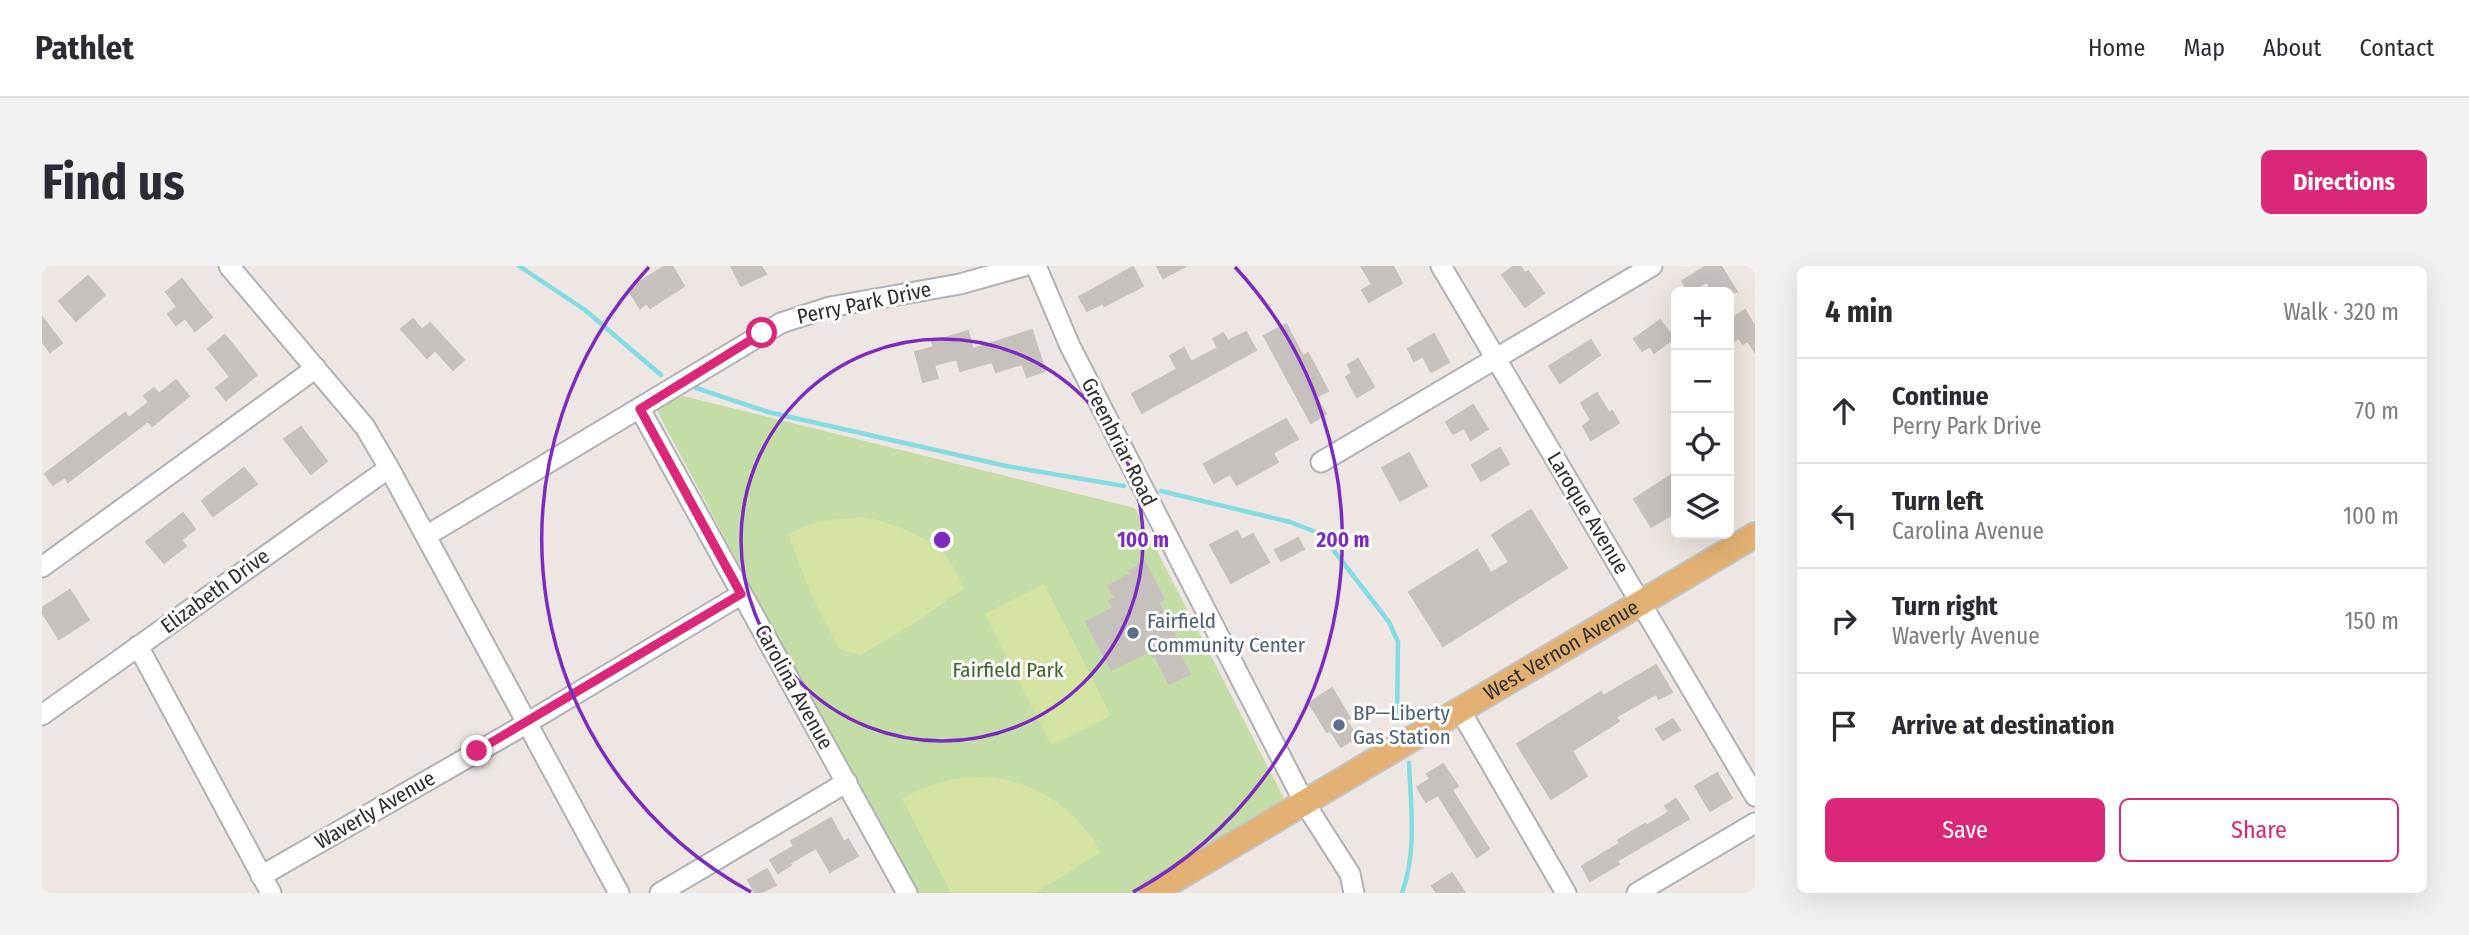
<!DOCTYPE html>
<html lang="en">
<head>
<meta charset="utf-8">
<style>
  :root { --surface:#fff; --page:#f2f2f3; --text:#2b2b33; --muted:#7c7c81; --line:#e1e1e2; --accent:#db2777 }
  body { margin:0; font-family:"Fira Sans Condensed",sans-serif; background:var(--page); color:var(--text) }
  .controls { position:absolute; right:21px; top:21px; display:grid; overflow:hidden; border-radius:10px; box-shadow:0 7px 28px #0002 }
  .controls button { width:63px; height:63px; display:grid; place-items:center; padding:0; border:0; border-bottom:2px solid var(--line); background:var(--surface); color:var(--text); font:35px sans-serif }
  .stop { position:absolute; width:21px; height:21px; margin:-16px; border:5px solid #db2777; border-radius:50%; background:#fff }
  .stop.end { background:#db2777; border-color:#fff; box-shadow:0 2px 7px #0008 }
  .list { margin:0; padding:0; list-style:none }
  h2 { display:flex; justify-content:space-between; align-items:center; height:91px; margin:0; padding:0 28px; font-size:30px }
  h2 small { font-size:23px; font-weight:400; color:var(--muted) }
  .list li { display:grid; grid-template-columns:46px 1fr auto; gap:21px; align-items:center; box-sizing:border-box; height:105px; padding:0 28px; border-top:2px solid var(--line) }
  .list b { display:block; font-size:26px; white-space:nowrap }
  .list p { margin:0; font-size:23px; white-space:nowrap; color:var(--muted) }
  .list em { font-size:23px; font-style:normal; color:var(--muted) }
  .actions { display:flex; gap:14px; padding:21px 28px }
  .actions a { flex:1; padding:16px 0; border:2px solid var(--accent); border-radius:10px; text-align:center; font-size:24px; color:var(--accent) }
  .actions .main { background:var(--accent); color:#fff }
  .icon { flex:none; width:38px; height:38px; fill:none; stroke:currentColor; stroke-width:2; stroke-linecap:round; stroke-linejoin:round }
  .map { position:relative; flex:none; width:1713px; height:627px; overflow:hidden; border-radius:10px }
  header { display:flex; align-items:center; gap:42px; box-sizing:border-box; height:98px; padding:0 35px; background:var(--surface); border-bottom:2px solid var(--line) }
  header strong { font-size:33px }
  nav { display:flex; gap:38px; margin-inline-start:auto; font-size:24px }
  .intro { display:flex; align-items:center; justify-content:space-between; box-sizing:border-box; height:168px; padding:0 42px }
  h1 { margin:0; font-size:49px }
  .button { padding:18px 32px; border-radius:10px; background:var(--accent); color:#fff; font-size:24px; font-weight:700 }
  main { display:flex; gap:42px; padding:0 42px }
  aside { flex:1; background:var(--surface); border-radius:10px; box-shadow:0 7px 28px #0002 }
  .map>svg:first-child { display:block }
  .green { fill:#c4dda6 }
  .pitch { fill:#d5e3a3 }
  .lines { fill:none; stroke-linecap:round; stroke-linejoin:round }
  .stream { stroke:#82dce2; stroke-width:4.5 }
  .building { fill:#c6c1bd; stroke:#c9c1bc; stroke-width:2 }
  .minor-casing { stroke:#aeb2b8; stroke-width:23 }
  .major-casing { stroke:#c4c4c4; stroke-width:28 }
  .minor { stroke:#fff; stroke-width:19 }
  .major { stroke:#e2b173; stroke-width:24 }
  .route { stroke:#db2777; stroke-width:9 }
  .ring { fill:none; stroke:#7b2cbf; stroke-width:3.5 }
  .service-dot { fill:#5c6f8a; stroke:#fff; stroke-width:2.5 }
  .labels { text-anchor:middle; stroke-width:6; stroke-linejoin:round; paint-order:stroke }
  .street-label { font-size:21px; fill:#2e2e2e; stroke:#fff }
  .service-label { font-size:21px; fill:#4e5e75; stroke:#fff; text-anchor:start }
  .park-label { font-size:21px; fill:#3f6424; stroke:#fff }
  .centre { fill:#7b2cbf; stroke:#fff; stroke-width:3.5 }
  .ring-label { font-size:21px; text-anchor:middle; font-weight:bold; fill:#7b2cbf; stroke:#fff; stroke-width:6; stroke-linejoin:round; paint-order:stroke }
</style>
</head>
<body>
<header>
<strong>Pathlet</strong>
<nav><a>Home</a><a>Map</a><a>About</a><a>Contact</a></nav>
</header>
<div class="intro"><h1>Find us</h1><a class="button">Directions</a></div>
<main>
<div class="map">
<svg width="1713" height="627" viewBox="0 0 1713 627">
  <rect width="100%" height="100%" fill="#ede6e2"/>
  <path class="green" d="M 641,130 L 1093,242 L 1250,548 L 1115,627 L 872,627 L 614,143 Z"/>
  <path class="pitch" d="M 816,251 C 841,252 885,270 902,288 C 911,298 916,311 923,322 L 871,358 L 819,389 L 797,383 L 769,328 L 746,268 L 774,256 Z
    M 1002,318 L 1069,449 L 1009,479 L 943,348 Z
    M 944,511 C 994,515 1034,543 1059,586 L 993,627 L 909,627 L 860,533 C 887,517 912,511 944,511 Z"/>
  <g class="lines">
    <path class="stream" d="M 477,0 L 543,44 L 619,109
      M 654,122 L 726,146 L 964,200 L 1082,220
      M 1119,225 L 1248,256 L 1279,268 L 1347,356 L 1356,376 L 1355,454
      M 1360,627 C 1375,586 1369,540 1367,497"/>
  </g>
  <path class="building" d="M 623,0 L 630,0 L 642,20 L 608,42 L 605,37 L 598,42 L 586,23 Z
    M 689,0 L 719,0 L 724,8 L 699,20 Z
    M 1115,0 L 1144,0 L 1121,12 Z
    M 1319,0 L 1351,0 L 1360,17 L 1327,36 L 1320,24 L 1330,18 Z
    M 1472,0 L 1478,0 L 1483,7 L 1486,5 L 1502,27 L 1483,41 L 1460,9 Z
    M 1664,0 L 1679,0 L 1695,26 L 1671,26 L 1665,16 L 1647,26 L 1640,15 Z
    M 1091,1 L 1101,20 L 1062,40 L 1061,37 L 1045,45 L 1037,31 Z
    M 46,10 L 63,29 L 34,55 L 17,35 Z
    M 140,13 L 170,51 L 153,65 L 143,52 L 134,59 L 126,48 L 135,41 L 124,26 Z
    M 1703,44 L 1713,61 L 1713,86 L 1706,75 L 1701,78 L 1697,72 L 1687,78 L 1687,54 Z
    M 0,51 L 20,77 L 8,86 L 0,75 Z
    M 371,53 L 380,64 L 388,57 L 422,94 L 411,104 L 393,84 L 385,92 L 359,63 Z
    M 1618,54 L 1632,72 L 1612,87 L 1608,80 L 1600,85 L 1592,73 Z
    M 1244,58 L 1261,90 L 1266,87 L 1286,125 L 1274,131 L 1284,148 L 1269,157 L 1222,70 Z
    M 990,64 L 1003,105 L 985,111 L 980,98 L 954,106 L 950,96 L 918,105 L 915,93 L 892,99 L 896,112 L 881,116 L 873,86 L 892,81 L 890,76 L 926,65 L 931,83 Z
    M 1204,66 L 1214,84 L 1100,147 L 1090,128 L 1135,103 L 1128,90 L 1142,82 L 1149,96 L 1176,82 L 1171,73 L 1181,67 L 1186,75 Z
    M 1392,68 L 1407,96 L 1389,106 L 1381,90 L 1372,95 L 1366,83 Z
    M 183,69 L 215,109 L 184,134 L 174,122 L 188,111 L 166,83 Z
    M 1549,74 L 1558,89 L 1518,117 L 1507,100 Z
    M 1316,93 L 1332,121 L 1315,131 L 1304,111 L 1310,107 L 1306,99 Z
    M 134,114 L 147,130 L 110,160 L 106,155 L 26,216 L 23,211 L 11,219 L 3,208 L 83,147 L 87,152 L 107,136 L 102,130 L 112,122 L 117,128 Z
    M 1555,127 L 1567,147 L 1570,145 L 1577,157 L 1549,174 L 1541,160 L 1549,154 L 1539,137 Z
    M 1431,139 L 1446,163 L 1429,174 L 1422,162 L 1411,168 L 1404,156 Z
    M 1244,153 L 1256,173 L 1231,187 L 1236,196 L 1195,219 L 1188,208 L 1172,217 L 1162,198 Z
    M 259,161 L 285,195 L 269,208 L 242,173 Z
    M 1458,182 L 1467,198 L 1439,215 L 1430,199 Z
    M 1367,187 L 1385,220 L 1358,235 L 1340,202 Z
    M 202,202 L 215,218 L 171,250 L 160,235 Z
    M 1634,206 L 1634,246 L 1609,261 L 1592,233 Z
    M 1489,244 L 1525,302 L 1401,380 L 1367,326 L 1435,284 L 1449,307 L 1467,296 L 1450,269 Z
    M 141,247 L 153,263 L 139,274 L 144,280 L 122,297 L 104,276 Z
    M 1195,265 L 1200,274 L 1211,268 L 1227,296 L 1189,317 L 1168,279 Z
    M 1256,272 L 1262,283 L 1239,295 L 1233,284 Z
    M 1103,296 L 1122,333 L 1116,336 L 1137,378 L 1133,380 L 1148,408 L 1127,418 L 1113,390 L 1111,391 L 1108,385 L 1069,404 L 1044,356 L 1071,342 L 1067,335 L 1073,332 L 1066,320 L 1089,308 L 1087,305 Z
    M 28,324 L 47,354 L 17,373 L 0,346 L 0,342 Z
    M 1614,399 L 1630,426 L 1617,433 L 1614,428 L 1574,451 L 1577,455 L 1530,485 L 1545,510 L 1509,533 L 1475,478 L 1559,426 L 1561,430 Z
    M 1290,422 L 1308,452 L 1304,454 L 1315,471 L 1299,481 L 1288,464 L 1285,466 L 1267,437 Z
    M 1631,453 L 1638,464 L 1621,474 L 1614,463 Z
    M 1401,498 L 1416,520 L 1410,524 L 1447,583 L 1435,591 L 1396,529 L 1384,536 L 1375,521 L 1388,513 L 1385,508 Z
    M 1675,507 L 1690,532 L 1668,545 L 1653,520 Z
    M 1634,533 L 1647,553 L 1575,595 L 1577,598 L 1548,615 L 1540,600 L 1578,577 L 1576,574 L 1603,558 L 1604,560 L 1627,546 L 1623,540 Z
    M 789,552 L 802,576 L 806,573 L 816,590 L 788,606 L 774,582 L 748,597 L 749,599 L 736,607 L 728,594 L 752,580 L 749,575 Z
    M 725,603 L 734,619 L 718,627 L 713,627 L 706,614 Z
    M 1410,607 L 1423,627 L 1395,627 L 1390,620 Z"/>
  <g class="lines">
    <defs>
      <path id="minor" d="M 187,0 L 323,161 L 347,202 L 577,627
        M 994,0 L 1028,80 L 1262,536 L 1308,608 L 1312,627
        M 1399,0 L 1713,530
        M 598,143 L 865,627
        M 1279,196 L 1610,0
        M 384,270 L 739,57 L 788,41 L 918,18 L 982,0
        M 0,301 L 274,102
        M 96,380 L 229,627
        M 1418,444 L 1524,627
        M 0,449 L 347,202
        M 219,610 L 470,466 L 700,328
        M 618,627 L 805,516
        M 1595,627 L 1713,557"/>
      <g id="major">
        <path id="s1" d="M 1110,627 L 1713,269"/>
      </g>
    </defs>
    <use href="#minor" class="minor-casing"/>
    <use href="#major" class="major-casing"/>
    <use href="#minor" class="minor"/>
    <use href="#major" class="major"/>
  </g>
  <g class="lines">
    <path class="route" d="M 435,485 L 699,328 L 598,143 L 720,67"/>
  </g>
  <g class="ring">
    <circle cx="900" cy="274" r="201"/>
    <path d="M709 626A401 401 0 0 1 607 1M1193 1A401 401 0 0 1 1091 626"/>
  </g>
  <g class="service-dot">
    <circle cx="1091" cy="367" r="7"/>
    <circle cx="1297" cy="459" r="7"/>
  </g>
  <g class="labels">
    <g class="street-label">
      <text transform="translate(822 37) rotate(-12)" y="7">Perry Park Drive</text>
      <text transform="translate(1077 176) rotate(63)" y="7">Greenbriar Road</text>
      <text transform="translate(1546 247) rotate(59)" y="7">Laroque Avenue</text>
      <text transform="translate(173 325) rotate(-36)" y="7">Elizabeth Drive</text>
      <text dy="7" stroke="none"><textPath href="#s1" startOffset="476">West Vernon Avenue</textPath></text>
      <text transform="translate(752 421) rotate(61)" y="7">Carolina Avenue</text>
      <text transform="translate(333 544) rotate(-30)" y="7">Waverly Avenue</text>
    </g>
    <g class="service-label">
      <text x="1105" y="362">Fairfield<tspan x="1105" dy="24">Community Center</tspan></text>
      <text x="1311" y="454">BP—Liberty<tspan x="1311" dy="24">Gas Station</tspan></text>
    </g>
    <g class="park-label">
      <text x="966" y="411">Fairfield Park</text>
    </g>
  </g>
  <circle cx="900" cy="274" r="10" class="centre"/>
  <g class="ring-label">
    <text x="1101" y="281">100 m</text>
    <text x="1301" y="281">200 m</text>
  </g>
</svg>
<div class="controls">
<button>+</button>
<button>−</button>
<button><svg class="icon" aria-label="locate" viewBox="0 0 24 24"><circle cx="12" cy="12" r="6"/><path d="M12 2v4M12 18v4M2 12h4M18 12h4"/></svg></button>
<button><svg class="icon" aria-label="layers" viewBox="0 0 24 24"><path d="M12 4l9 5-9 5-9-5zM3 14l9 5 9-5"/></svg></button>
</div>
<div class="stop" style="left:720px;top:67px"></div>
<div class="stop end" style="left:435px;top:485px"></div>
</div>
<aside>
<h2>4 min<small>Walk · 320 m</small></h2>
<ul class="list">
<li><svg class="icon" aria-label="ahead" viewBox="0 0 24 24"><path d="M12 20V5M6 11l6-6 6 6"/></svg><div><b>Continue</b><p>Perry Park Drive</p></div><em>70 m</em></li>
<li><svg class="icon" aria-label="left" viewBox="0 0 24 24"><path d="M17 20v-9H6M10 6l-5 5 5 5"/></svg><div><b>Turn left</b><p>Carolina Avenue</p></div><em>100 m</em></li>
<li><svg class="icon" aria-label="right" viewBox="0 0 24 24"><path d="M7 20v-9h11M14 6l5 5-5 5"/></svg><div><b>Turn right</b><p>Waverly Avenue</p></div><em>150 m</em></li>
<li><svg class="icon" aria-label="arrive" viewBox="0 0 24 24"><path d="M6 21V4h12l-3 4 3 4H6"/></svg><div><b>Arrive at destination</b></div></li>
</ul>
<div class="actions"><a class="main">Save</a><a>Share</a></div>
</aside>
</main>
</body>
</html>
